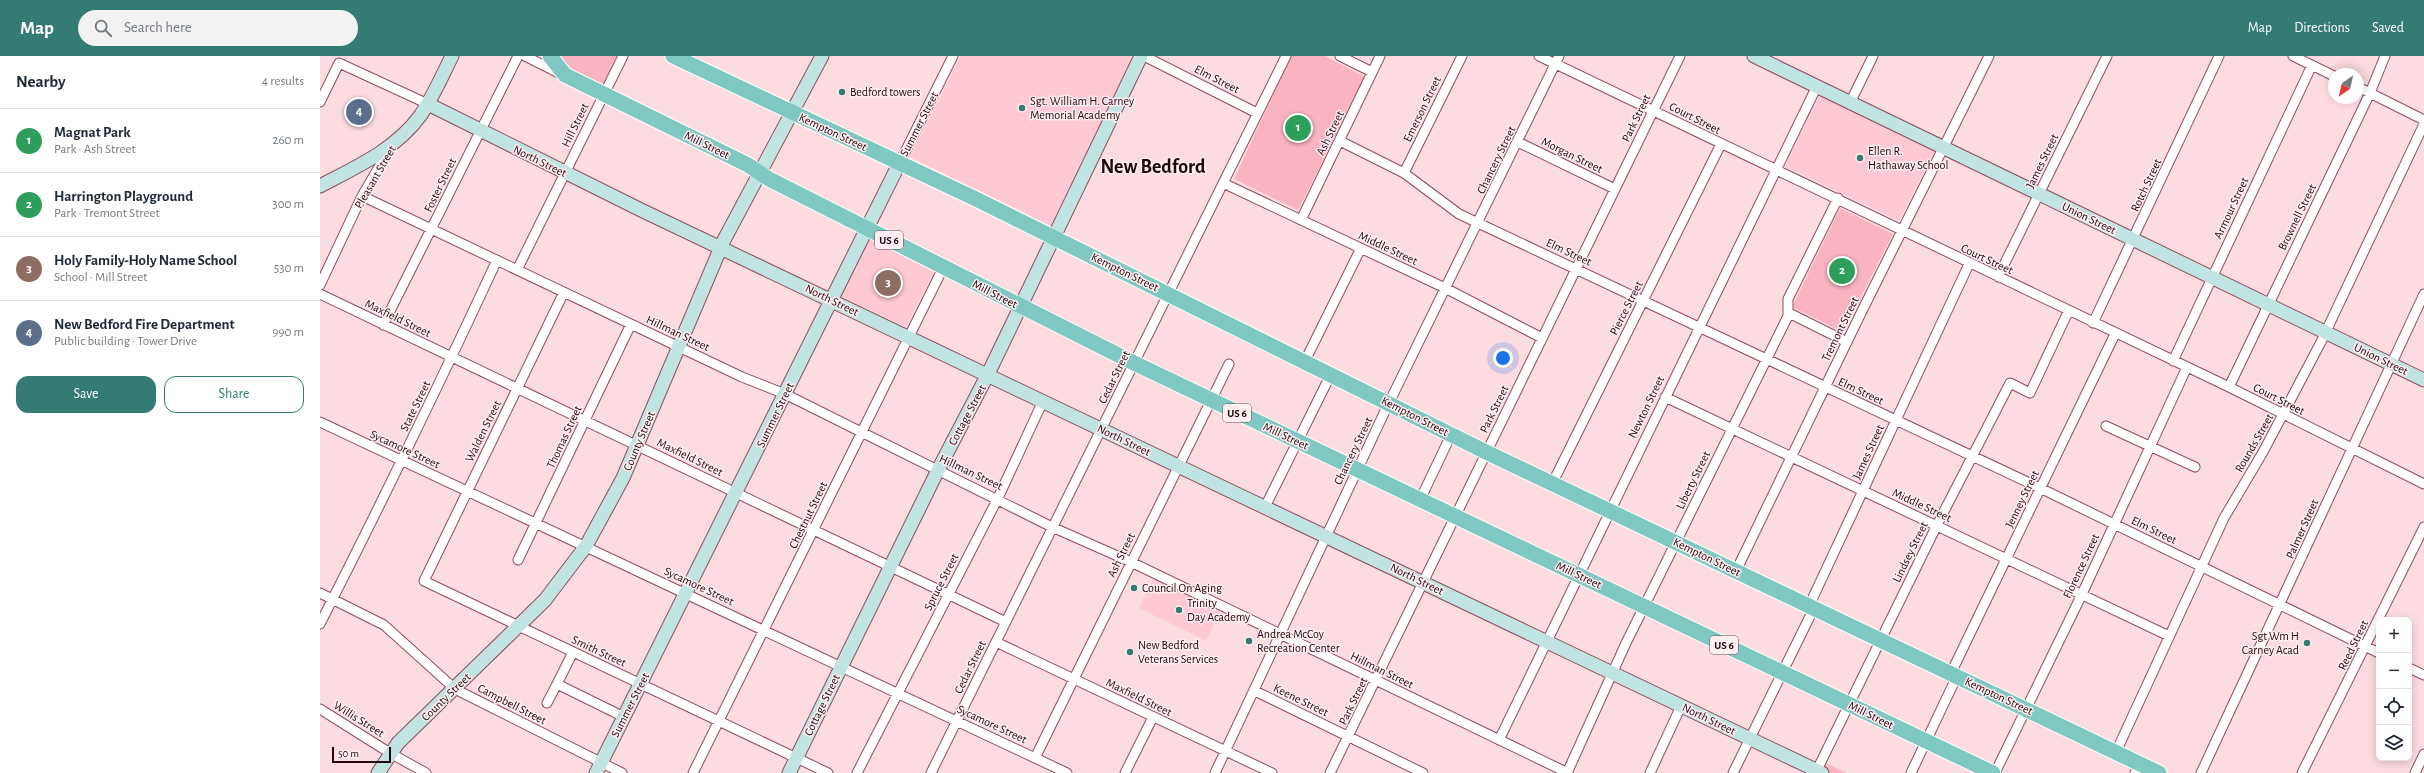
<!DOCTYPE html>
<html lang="en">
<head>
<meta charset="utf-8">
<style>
  :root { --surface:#fff; --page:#f2f2f3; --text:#1f2937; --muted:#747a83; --line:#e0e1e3; --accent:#347b74 }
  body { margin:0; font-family:"Alegreya Sans",sans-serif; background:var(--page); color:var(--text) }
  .controls { position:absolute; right:12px; bottom:12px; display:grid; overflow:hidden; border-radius:8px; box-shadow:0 2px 10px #0003 }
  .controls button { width:36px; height:36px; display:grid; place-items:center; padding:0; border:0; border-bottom:1px solid var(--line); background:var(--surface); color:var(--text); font:20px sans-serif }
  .compass { position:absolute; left:2008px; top:12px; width:36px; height:36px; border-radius:50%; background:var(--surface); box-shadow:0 2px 10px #0003; rotate:214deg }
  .scale { position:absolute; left:12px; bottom:10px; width:59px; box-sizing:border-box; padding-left:4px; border:2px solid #20060d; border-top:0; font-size:11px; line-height:14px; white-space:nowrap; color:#20060d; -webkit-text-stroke:3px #ffeef1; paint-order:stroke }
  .you { position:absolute; left:1183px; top:302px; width:14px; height:14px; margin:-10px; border:3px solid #fff; border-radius:50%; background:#1a73e8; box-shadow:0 0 0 6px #1a73e833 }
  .badge { display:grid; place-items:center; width:26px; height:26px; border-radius:50%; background:var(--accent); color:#fff; font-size:13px; font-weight:700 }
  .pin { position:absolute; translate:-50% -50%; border:2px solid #fff; box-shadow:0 1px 4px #0006 }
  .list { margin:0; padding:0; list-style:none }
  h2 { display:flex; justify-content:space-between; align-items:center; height:52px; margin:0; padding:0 16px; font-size:17px }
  h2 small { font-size:13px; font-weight:400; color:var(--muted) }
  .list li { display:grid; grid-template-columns:26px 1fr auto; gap:12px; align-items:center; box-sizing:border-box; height:64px; padding:0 16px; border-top:1px solid var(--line) }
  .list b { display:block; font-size:15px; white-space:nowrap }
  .list p { margin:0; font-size:13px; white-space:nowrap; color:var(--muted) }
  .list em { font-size:13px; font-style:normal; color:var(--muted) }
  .actions { display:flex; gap:8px; padding:12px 16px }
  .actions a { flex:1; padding:9px 0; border:1px solid var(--accent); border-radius:12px; text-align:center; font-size:14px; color:var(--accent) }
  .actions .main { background:var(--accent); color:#fff }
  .icon { flex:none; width:22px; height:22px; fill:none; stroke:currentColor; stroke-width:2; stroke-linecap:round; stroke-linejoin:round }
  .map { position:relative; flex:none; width:2104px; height:717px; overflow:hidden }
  header { display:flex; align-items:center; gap:24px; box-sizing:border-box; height:56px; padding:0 20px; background:var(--accent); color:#fff }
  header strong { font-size:19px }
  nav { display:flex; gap:22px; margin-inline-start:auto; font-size:14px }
  .search { width:280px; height:36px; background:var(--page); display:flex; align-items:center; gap:10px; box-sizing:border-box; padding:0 14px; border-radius:22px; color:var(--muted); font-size:15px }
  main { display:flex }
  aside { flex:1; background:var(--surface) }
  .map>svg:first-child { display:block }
  .built { fill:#ffc9d3 }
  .green { fill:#f9b3c1 }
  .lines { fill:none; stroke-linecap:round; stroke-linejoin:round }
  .street-casing { stroke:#914c5c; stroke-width:11 }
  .secondary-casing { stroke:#914c5c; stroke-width:15 }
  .primary-casing { stroke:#fff; stroke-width:17 }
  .street { stroke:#fff; stroke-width:9 }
  .secondary { stroke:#c0e4e1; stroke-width:13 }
  .primary { stroke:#80c9c3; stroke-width:15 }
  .poi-dot { fill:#347b74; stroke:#ffeef1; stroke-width:1.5 }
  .labels { text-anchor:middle; stroke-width:3; stroke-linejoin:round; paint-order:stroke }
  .shield { fill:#ffeef1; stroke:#634c51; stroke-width:1 }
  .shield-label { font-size:11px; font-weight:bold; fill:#20060d }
  .street-label { font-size:12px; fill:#20060d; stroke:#ffeef1 }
  .poi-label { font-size:12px; fill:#20060d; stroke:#ffeef1; text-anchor:start }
  .town-label { font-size:20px; font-weight:bold; fill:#20060d; stroke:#ffeef1 }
</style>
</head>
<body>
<header>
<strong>Map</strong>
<div class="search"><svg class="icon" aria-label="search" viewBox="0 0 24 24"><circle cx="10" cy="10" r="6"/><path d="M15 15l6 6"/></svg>Search here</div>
<nav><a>Map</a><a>Directions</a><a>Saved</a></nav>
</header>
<main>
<aside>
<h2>Nearby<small>4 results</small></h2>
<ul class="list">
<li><span class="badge" style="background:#2e9e5b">1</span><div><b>Magnat Park</b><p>Park · Ash Street</p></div><em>260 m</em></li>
<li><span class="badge" style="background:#2e9e5b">2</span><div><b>Harrington Playground</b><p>Park · Tremont Street</p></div><em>300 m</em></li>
<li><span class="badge" style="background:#8d6e63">3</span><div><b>Holy Family-Holy Name School</b><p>School · Mill Street</p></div><em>530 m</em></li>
<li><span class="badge" style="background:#5c6f8a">4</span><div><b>New Bedford Fire Department</b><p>Public building · Tower Drive</p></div><em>990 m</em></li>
</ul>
<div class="actions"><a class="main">Save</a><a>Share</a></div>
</aside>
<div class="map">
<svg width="2104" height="717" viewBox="0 0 2104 717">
  <rect width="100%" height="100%" fill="#fddce1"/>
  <path class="built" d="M 641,0 L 809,0 L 813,2 L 731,170 L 590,101 Z
    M 1500,39 L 1615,95 L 1579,165 L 1465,110 Z
    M 550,182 L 615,214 L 586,271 L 521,240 Z
    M 833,523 L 900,556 L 886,585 L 819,552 Z"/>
  <path class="green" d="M 240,0 L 297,0 L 283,28 C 266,30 250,12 240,0 Z
    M 971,0 L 1004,0 L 1045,21 L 978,154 L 914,123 Z
    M 1520,152 L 1573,178 L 1523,276 L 1472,251 Z
    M 1499,704 L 1527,717 L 1492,717 Z"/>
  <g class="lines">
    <defs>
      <path id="street" d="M 205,0 L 241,18
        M 824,0 L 937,57
        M 1020,0 L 1052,16
        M 1219,0 L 1909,331 L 2104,428
        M 1973,0 L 2014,20
        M 2038,31 L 2104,64
        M 0,46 L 19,7 L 108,48
        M 1530,47 L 1553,0
        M 1020,85 L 1084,117 L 1139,158 L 1720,432 L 2059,597
        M 1198,86 L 1295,133
        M 580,106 L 633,0
        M 1084,117 L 1142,0
        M 903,127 L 1125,232 L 1222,282
        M 42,140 L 422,321 L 465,338 L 732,471 L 811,506 L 1248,717
        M 981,164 L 1060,0
        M 197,214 L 303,0
        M 1678,221 L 1787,0
        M 0,229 L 42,140 L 70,92
        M 244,236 L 104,525 L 508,717
        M 0,238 L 686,566
        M 1469,257 L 1527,286
        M 1773,267 L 1899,0
        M 63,269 L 198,0
        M 985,305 L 1041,192
        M 1853,305 L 1992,9
        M 1909,331 L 2050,37 L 2065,0
        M 1345,341 L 1849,580
        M 0,366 L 747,717
        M 1786,370 L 1875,411
        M 1232,428 L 1401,88
        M 1100,444 L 1131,379
        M 945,451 L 1011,318
        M 198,504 L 311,268
        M 1416,515 L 1541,257 L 1669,0
        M 0,537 L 64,569 L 135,633 L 302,717
        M 1489,550 L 1649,208
        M 0,568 C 61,448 120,327 177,204
        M 676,586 L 952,717
        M 253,596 L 237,628 L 304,661
        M 2089,612 L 2104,619
        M 1631,617 L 1795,278
        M 935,635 L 1103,717
        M 227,647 L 237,628
        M 0,653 L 70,697 L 106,717
        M 1179,684 L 1497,30
        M 1796,696 L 1904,462 L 1943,396 L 2001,286 L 2104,68
        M 715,702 L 909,308
        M 1497,714 L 1617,469 L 1690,327 L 1710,337 L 1748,256
        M 373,717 L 623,212
        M 537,717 L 678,442 L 723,345
        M 611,717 L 966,0
        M 805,717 L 833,661
        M 895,717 L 1065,355 L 1239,0
        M 1010,717 L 1360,0
        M 1247,717 L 1306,587 L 1468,260 L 1468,243 L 1518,142
        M 1330,717 L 1361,650
        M 1413,717 L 1494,552
        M 1591,717 L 1637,620
        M 1675,717 L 1762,538 L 1867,311
        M 1815,717 L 1820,708
        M 1881,717 L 2104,238
        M 1982,717 L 2104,471
        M 2095,717 L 2104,698"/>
      <path id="secondary" d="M 1434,0 L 2104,324
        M 108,48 L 321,154 L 1502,717
        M 0,130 C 36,111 75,94 100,60 C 113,41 122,20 132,0
        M 58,717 L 78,687 L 225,544 L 266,490 L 303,422 L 404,184 L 502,0
        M 276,717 L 580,106
        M 469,717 L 618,414 L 668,318 L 821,0"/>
      <path id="primary" d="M 230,0 L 245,19 L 428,109 L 449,123 L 814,307 L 1673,717
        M 353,0 L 658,144 L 1166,396 L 1839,717"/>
    </defs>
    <use href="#street" class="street-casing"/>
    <use href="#secondary" class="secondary-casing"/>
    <use href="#primary" class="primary-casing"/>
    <use href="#street" class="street"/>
    <use href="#secondary" class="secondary"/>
    <use href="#primary" class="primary"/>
  </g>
  <g class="poi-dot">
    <circle cx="522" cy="36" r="4"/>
    <circle cx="702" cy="52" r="4"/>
    <circle cx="1540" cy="102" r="4"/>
    <circle cx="814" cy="532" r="4"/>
    <circle cx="859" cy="554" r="4"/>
    <circle cx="929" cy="585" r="4"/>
    <circle cx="1987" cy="587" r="4"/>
    <circle cx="810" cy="596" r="4"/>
  </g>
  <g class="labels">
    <g class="shield">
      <rect x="555" y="175" width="28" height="18" rx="3"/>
      <rect x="903" y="348" width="28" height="18" rx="3"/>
      <rect x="1390" y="580" width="28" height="18" rx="3"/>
    </g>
    <g class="shield-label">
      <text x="569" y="188">US 6</text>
      <text x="917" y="361">US 6</text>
      <text x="1404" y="593">US 6</text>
    </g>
    <g class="street-label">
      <text transform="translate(897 23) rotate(27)" y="4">Elm Street</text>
      <text transform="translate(1102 53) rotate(-64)" y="4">Emerson Street</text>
      <text transform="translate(1316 62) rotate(-64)" y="4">Park Street</text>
      <text transform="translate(1375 62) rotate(27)" y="4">Court Street</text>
      <text transform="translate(599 68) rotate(-63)" y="4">Summer Street</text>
      <text transform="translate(255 69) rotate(-64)" y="4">Hill Street</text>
      <text transform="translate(513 76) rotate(25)" y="4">Kempton Street</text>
      <text transform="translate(1010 77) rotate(-64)" y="4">Ash Street</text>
      <text transform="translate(387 89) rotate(26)" y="4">Mill Street</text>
      <text transform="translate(1252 99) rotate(26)" y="4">Morgan Street</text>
      <text transform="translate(1176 104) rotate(-64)" y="4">Chancery Street</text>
      <text transform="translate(220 105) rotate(26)" y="4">North Street</text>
      <text transform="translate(1722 105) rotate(-64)" y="4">James Street</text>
      <text transform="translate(55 121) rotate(-60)" y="4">Pleasant Street</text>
      <text transform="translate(120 129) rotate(-64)" y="4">Foster Street</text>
      <text transform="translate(1826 129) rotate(-65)" y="4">Rotch Street</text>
      <text transform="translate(1911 152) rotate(-65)" y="4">Armour Street</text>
      <text transform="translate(1977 161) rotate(-64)" y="4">Brownell Street</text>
      <text transform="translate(1769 162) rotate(26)" y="4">Union Street</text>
      <text transform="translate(1068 192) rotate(25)" y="4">Middle Street</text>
      <text transform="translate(1249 196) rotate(25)" y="4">Elm Street</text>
      <text transform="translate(1667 203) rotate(25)" y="4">Court Street</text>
      <text transform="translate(805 216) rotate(26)" y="4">Kempton Street</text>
      <text transform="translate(675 238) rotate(27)" y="4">Mill Street</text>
      <text transform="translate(512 244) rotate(26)" y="4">North Street</text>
      <text transform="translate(1306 252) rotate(-63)" y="4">Pierce Street</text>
      <text transform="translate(78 262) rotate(26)" y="4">Maxfield Street</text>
      <text transform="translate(1520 273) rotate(-64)" y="4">Tremont Street</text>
      <text transform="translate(358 277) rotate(25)" y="4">Hillman Street</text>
      <text transform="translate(2061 303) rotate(26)" y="4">Union Street</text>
      <text transform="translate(794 321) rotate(-64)" y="4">Cedar Street</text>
      <text transform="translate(1541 335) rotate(25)" y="4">Elm Street</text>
      <text transform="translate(1959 343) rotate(27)" y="4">Court Street</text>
      <text transform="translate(95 350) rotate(-64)" y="4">State Street</text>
      <text transform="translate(1326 351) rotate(-64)" y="4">Newton Street</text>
      <text transform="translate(1174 353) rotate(-64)" y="4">Park Street</text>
      <text transform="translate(455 359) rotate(-64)" y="4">Summer Street</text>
      <text transform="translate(647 359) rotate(-62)" y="4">Cottage Street</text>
      <text transform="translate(1095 360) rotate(27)" y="4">Kempton Street</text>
      <text transform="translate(163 375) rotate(-64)" y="4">Walden Street</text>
      <text transform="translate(966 380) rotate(25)" y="4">Mill Street</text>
      <text transform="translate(244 381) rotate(-65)" y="4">Thomas Street</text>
      <text transform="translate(804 384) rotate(26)" y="4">North Street</text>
      <text transform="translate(319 385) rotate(-67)" y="4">County Street</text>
      <text transform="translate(1934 387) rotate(-60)" y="4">Rounds Street</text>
      <text transform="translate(85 393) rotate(25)" y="4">Sycamore Street</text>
      <text transform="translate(1033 395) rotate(-64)" y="4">Chancery Street</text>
      <text transform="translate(1548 396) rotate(-65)" y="4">James Street</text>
      <text transform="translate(370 401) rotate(26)" y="4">Maxfield Street</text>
      <text transform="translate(651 416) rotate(25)" y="4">Hillman Street</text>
      <text transform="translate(1373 424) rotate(-64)" y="4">Liberty Street</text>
      <text transform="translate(1702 443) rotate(-64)" y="4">Jenney Street</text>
      <text transform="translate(1602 449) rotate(25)" y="4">Middle Street</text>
      <text transform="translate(488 459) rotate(-64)" y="4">Chestnut Street</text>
      <text transform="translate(1982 473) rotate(-66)" y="4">Palmer Street</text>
      <text transform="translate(1834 474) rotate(26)" y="4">Elm Street</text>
      <text transform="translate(1590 496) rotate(-64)" y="4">Lindsey Street</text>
      <text transform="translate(801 499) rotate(-64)" y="4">Ash Street</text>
      <text transform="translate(1387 501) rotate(26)" y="4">Kempton Street</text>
      <text transform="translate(1761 510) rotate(-65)" y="4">Florence Street</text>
      <text transform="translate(1259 519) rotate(25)" y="4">Mill Street</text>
      <text transform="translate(1097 523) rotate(26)" y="4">North Street</text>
      <text transform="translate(621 526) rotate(-63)" y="4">Spruce Street</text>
      <text transform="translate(379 530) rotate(25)" y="4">Sycamore Street</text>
      <text transform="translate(2033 589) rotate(-64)" y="4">Reed Street</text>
      <text transform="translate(279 595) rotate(25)" y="4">Smith Street</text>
      <text transform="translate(650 611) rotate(-64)" y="4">Cedar Street</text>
      <text transform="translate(1062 614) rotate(26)" y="4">Hillman Street</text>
      <text transform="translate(1679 640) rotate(25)" y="4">Kempton Street</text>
      <text transform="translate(126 641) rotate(-44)" y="4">County Street</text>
      <text transform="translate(819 641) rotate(26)" y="4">Maxfield Street</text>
      <text transform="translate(981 644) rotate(26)" y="4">Keene Street</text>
      <text transform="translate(1033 645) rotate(-64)" y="4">Park Street</text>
      <text transform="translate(192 648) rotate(27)" y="4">Campbell Street</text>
      <text transform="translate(310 649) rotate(-63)" y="4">Summer Street</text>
      <text transform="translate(502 649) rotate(-64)" y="4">Cottage Street</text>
      <text transform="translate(1551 659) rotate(26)" y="4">Mill Street</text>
      <text transform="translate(39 663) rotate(32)" y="4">Willis Street</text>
      <text transform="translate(1389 663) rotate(26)" y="4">North Street</text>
      <text transform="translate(672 668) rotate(25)" y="4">Sycamore Street</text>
    </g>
    <g class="poi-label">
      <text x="530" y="40">Bedford towers</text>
      <text x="710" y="49">Sgt. William H. Carney<tspan x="710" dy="14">Memorial Academy</tspan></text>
      <text x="1548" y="99">Ellen R.<tspan x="1548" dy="14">Hathaway School</tspan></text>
      <text x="822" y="536">Council On Aging</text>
      <text x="867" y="551">Trinity<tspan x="867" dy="14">Day Academy</tspan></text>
      <text x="937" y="582">Andrea McCoy<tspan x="937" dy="14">Recreation Center</tspan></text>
      <text x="1979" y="584" text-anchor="end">Sgt Wm H<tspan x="1979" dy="14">Carney Acad</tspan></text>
      <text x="818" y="593">New Bedford<tspan x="818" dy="14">Veterans Services</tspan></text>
    </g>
    <g class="town-label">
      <text x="833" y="117">New Bedford</text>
    </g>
  </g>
</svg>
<div class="controls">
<button>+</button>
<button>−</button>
<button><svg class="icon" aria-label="locate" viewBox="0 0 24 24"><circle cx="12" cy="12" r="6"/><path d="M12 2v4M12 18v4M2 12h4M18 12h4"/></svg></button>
<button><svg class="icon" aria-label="layers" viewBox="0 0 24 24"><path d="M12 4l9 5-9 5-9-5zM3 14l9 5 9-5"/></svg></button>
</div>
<svg class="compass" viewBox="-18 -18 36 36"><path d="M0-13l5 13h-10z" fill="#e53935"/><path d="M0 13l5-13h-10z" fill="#747a83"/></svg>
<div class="scale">50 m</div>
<div class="you"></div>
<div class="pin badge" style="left:978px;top:72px;background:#2e9e5b">1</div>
<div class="pin badge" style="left:1522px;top:215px;background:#2e9e5b">2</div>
<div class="pin badge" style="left:568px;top:227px;background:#8d6e63">3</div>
<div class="pin badge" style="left:39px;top:56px;background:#5c6f8a">4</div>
</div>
</main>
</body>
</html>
